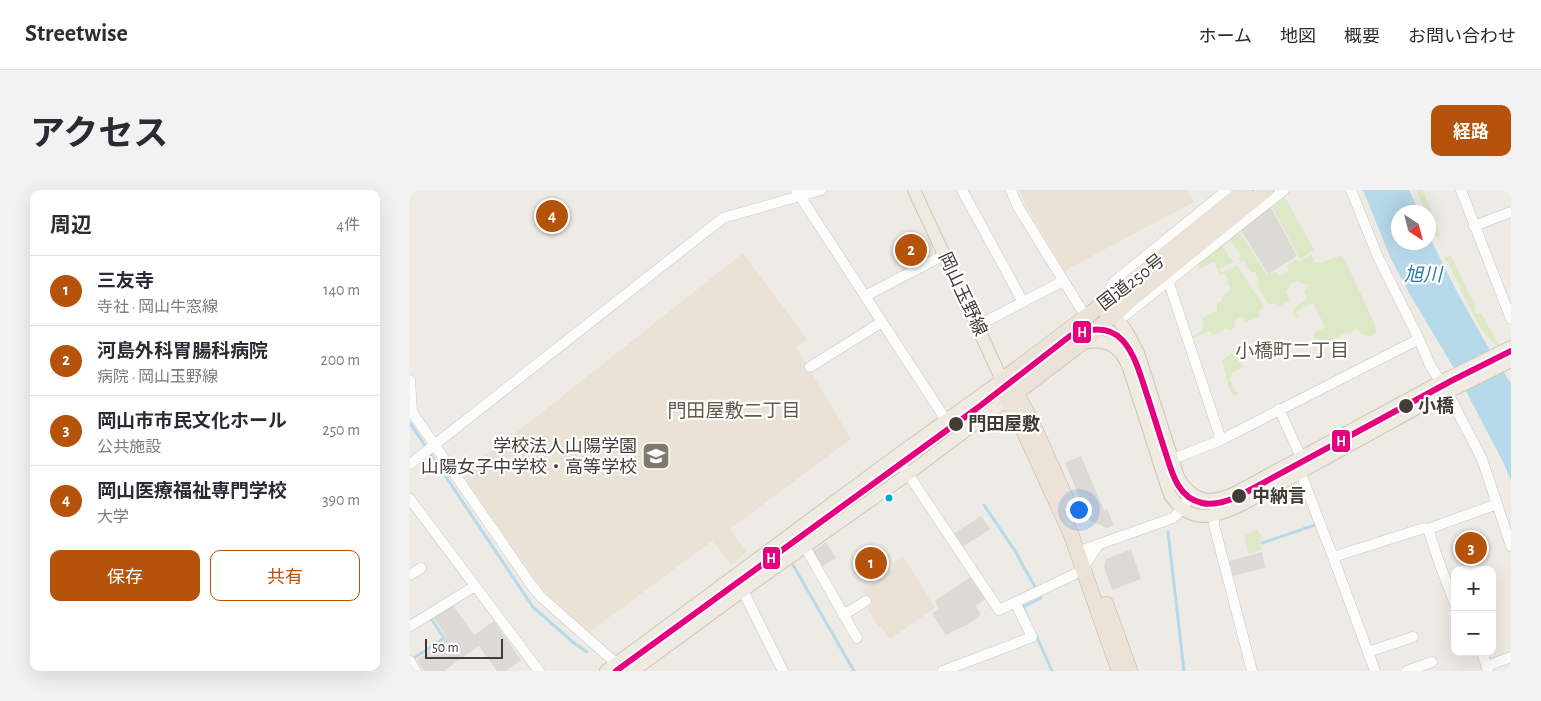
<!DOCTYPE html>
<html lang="ja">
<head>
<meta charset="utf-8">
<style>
  :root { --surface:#fff; --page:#f2f2f3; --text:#2b2b33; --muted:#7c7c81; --line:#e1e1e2; --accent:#b45309 }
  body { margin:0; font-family:"Alegreya Sans","Noto Sans JP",sans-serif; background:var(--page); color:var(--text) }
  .controls { position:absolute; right:15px; bottom:15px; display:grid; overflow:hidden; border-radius:10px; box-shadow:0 5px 20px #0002 }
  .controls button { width:45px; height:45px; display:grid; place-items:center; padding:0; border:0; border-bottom:1px solid var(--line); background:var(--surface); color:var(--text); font:25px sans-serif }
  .compass { position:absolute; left:981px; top:15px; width:45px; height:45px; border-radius:50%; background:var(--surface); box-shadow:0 5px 20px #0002; rotate:144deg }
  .scale { position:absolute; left:15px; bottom:12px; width:78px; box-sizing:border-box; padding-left:5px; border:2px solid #433c34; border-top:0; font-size:14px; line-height:18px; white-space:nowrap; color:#433c34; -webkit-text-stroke:4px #fff; paint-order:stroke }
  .you { position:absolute; left:668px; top:319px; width:18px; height:18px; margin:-12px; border:4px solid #fff; border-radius:50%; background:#1a73e8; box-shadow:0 0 0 8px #1a73e833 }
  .badge { display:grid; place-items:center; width:32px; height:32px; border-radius:50%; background:var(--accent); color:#fff; font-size:16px; font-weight:700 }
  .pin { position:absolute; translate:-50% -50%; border:2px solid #fff; box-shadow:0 1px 5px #0006 }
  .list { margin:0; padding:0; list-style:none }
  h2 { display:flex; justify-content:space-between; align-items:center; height:65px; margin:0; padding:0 20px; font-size:21px }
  h2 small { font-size:16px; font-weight:400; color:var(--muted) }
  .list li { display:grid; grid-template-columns:32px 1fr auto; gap:15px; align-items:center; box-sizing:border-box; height:70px; padding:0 20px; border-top:1px solid var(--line) }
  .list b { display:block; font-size:19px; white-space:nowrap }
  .list p { margin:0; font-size:16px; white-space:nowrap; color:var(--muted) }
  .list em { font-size:16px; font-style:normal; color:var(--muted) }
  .actions { display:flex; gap:10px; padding:15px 20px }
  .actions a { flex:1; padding:11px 0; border:1px solid var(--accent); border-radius:10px; text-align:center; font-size:18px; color:var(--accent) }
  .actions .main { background:var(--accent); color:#fff }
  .map { position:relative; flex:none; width:1101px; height:481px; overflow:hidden; border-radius:10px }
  header { display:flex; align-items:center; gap:30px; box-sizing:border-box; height:70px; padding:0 25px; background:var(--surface); border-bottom:1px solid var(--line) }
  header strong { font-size:24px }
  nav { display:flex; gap:28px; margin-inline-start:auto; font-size:18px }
  .intro { display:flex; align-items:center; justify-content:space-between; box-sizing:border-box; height:120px; padding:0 30px }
  h1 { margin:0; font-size:35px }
  .button { padding:12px 22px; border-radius:10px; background:var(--accent); color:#fff; font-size:18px; font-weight:700 }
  main { display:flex; gap:30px; padding:0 30px }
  aside { flex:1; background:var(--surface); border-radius:10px; box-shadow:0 5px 20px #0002 }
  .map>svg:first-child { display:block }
  .education { fill:#e9e2d5 }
  .green { fill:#dde8c6 }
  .parking { fill:#dddad6 }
  .water { fill:#b7daeb }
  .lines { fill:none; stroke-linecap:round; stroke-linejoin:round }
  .stream { stroke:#b7daeb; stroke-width:3 }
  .minor-casing { stroke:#cac7c2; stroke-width:11 }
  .major-casing { stroke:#d0c6b4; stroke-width:14 }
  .highway-casing { stroke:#c5b6a2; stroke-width:16 }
  .minor { stroke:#fcfcfb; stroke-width:10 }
  .major { stroke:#efeae2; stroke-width:12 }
  .highway { stroke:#ebe2d8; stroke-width:15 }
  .tram-1-casing { stroke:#fff; stroke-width:10 }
  .tram-1 { stroke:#e5007d; stroke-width:6 }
  .stop-dot { fill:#433c34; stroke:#fff; stroke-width:2 }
  .bus-dot { fill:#00a9ce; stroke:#fff; stroke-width:2 }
  .labels { text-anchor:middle; stroke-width:4.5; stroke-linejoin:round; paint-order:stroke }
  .street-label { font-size:18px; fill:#433c34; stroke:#fff }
  .stop-label { font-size:18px; font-weight:bold; fill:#433c34; stroke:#fff; text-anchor:start }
  .poi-label { font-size:18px; fill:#433c34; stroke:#fff; text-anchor:end }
  .water-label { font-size:19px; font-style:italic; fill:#2f7aa2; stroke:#fff }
  .neighbourhood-label { font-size:19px; fill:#65594b; stroke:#fff }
  .line-badge { stroke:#fff; stroke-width:2 }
  .badge-label { font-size:14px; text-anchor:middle; font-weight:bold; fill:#fff }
</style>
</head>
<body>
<header>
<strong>Streetwise</strong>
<nav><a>ホーム</a><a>地図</a><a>概要</a><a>お問い合わせ</a></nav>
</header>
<div class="intro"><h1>アクセス</h1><a class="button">経路</a></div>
<main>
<aside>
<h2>周辺<small>4件</small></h2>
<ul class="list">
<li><span class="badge">1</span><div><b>三友寺</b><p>寺社 · 岡山牛窓線</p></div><em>140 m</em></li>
<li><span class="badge">2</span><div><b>河島外科胃腸科病院</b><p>病院 · 岡山玉野線</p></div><em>200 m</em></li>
<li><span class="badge">3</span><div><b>岡山市市民文化ホール</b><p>公共施設</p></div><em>250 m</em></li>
<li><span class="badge">4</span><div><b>岡山医療福祉専門学校</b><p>大学</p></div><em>390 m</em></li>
</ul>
<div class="actions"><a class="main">保存</a><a>共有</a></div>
</aside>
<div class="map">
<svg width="1101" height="481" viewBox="0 0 1101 481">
  <rect width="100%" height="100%" fill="#eeebe6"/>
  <path class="education" d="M 609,0 L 777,0 L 784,12 L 654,81 L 615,14 Z
    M 333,63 L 397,149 L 386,157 L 441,249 L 320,339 L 337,362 L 321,374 L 302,351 L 178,443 L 132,399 L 51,283 L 116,235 Z
    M 493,366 L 525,418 L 480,449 L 471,436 L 469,437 L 457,418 L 463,414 L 453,400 L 484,378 L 482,374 Z"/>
  <path class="green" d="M 1006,0 L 1013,0 L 1030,44 L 1029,48 C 1019,44 1018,33 1018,22 L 1016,22 Z
    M 874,5 L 904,60 L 890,69 L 861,15 Z
    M 827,43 L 830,43 L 857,85 L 865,81 L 869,86 L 879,81 L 876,76 L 886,70 L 890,71 L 901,64 L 905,72 L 910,73 L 931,65 L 935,70 L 965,135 L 966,143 L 961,147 L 952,144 L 946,138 L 940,144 L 938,142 L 907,158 L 904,148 L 904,143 L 915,137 L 903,113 L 886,122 L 888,127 L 885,128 L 883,123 L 884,118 L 897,108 L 894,100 L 900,96 L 887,91 L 881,93 L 876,102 L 880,110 L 870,116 L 866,113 L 859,115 L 847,95 L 849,92 L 845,82 L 841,82 L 837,78 L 834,70 L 831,71 L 829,69 L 831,65 L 819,49 Z
    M 813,55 L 818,66 L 823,70 L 823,72 L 810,79 L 812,83 L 827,75 L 854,117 L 848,122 L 851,126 L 836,132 L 832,126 L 823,132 L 826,137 L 819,141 L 816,138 L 803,146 L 800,141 L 781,149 L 780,148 L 794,139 L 792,128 L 807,121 L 807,113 L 811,111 L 814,105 L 821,100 L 817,92 L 819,91 L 815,84 L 810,85 L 804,72 L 789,79 L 789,73 Z
    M 1041,65 L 1060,106 L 1066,113 L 1064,115 L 1065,118 L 1064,119 L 1067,124 L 1071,123 L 1089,155 L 1086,156 C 1080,149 1073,143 1069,135 C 1056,114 1048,90 1035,68 Z
    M 825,161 L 833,177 L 821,184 L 822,186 L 819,188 L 826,202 L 828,202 L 828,204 L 823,206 L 819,198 L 812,170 Z
    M 847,339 L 853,349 L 849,352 L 851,360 L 838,364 L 835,346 Z"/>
  <path class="parking" d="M 860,16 L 887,66 L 858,84 L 831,40 Z
    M 671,266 L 694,320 L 697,319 L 704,335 L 697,338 L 679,330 L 655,273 Z
    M 571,326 L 580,339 L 552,357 L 543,344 Z
    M 416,352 L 426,368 L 410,378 L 401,362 Z
    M 721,359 L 731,389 L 702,400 L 694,377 L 696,369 Z
    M 852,362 L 855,378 L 823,386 L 819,371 Z
    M 560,387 L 576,409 L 566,416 L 570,423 L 569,427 L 560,433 L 536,445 L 522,423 L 529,419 L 525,411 Z
    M 42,414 L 64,445 L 84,431 L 111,470 L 96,481 L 87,481 L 69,456 L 34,481 L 14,481 L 7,470 L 37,448 L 23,427 Z"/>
  <path class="water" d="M 953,0 L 999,0 L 1009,22 L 988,22 L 988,52 L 1018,52 L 1019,46 L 1045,98 L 1074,150 L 1101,194 L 1101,291 L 1094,274 L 1045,180 L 999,103 L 981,69 Z"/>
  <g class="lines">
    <path class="stream" d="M 0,233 L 123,417 L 164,453 L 177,462
      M 574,315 L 605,361 L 625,397
      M 758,342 L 774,481
      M 852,353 L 905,335
      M 383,375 L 444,481
      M 618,428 L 613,417 L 631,408 L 630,407
      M 626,445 L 642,481
      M 4,468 L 34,448 L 22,430"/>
    <defs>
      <path id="minor" d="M 386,0 L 536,230
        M 552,0 L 613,112
        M 601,0 L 608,17 L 676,127
        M 941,0 L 968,67 L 1009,149 L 1020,175 L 1041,209 L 1072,269 L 1101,356
        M 1051,0 L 1101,129
        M 1064,36 L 1101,22
        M 757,92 L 760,96 L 811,250
        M 455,106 L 534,65
        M 696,111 L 701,97 L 705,91 L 817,0
        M 709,130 L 874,0
        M 567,136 L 653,91
        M 400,177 L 472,132
        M 0,190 L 2,222 L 122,396 L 131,407 L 207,474
        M 869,219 L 891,267
        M 486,266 L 589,420 L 667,383 L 673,378 L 689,354
        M 763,269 L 811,250 L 1009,149
        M 0,274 L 313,28 L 411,0
        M 888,276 L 923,367 L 965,481
        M 0,309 L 129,481
        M 806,310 L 804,335 L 842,481
        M 1018,339 L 1030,375 L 1045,414
        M 384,342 L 395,357 L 447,448
        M 667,362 L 763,328 L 772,319 L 781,304
        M 923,367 L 1014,338 L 1018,339 L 1087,314
        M 0,385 L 11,378
        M 323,388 L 335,405 L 373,481
        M 433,425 L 456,411
        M 0,436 L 65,396
        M 958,462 L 1003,447
        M 1072,462 L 1078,481
        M 0,471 L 6,481
        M 1077,476 L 1101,467
        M 533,481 L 622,447 L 605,412
        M 997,481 L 1022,472"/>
      <path id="major" d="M 695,123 L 704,124 L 717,142 L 728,163 L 768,287 C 783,313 801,315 827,302 L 1030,192 L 1101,157
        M 672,153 C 696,148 710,155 719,178 L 760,305 C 780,335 805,328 833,314 L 1016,213 L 1101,171
        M 196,481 L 486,266 L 592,190
        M 223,481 L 335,399 L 498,284 L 606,203 L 600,193 L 592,190 L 504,0"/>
      <path id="highway" d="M 658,313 L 620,228 L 606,203 L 672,153 L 724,107 L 856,0
        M 696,414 L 720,481
        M 709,481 L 661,344 L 610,233 L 592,199 L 592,190 L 711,100 L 835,0"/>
    </defs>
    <use href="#minor" class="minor-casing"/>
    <use href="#major" class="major-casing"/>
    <use href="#highway" class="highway-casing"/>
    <use href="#minor" class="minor"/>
    <use href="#major" class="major"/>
    <use href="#highway" class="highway"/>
    <defs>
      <path id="tram-1" d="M 206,481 L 566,219 L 660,146 C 712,124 723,161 736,202 C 743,223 749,243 756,264 C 762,283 768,308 792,313 C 805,316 818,311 829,306 L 1041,191 L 1101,161"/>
    </defs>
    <use href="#tram-1" class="tram-1-casing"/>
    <use href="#tram-1" class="tram-1"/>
  </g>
  <defs>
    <symbol id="school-square" viewBox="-11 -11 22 22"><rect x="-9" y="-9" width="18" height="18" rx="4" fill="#7f7972" stroke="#fff"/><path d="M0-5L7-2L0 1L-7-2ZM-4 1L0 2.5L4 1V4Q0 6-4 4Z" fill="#fff"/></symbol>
  </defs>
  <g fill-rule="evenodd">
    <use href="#school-square" x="230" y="250" width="32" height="32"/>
  </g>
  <g class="stop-dot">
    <circle cx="996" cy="216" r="8"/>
    <circle cx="546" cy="234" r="8"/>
    <circle cx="829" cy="306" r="8"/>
  </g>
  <circle class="bus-dot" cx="479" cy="308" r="4.5"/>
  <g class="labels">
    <g class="street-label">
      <text transform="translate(721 92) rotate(-38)" y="6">国道250号</text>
      <text transform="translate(553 104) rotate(65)" y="6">岡山玉野線</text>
    </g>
    <g class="stop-label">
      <text x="1008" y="222">小橋</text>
      <text x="558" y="240">門田屋敷</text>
      <text x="842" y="312">中納言</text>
    </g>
    <g class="poi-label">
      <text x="227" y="262">学校法人山陽学園<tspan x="227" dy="21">山陽女子中学校・高等学校</tspan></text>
    </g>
    <g class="water-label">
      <text x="1013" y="91">旭川</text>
    </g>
    <g class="neighbourhood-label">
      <text x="882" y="167">小橋町二丁目</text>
      <text x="324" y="227">門田屋敷二丁目</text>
    </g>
  </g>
  <g class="line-badge">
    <rect x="662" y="130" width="20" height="24" rx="5" fill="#e5007d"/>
    <rect x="921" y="239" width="20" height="24" rx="5" fill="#e5007d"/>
    <rect x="352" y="356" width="19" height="24" rx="5" fill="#e5007d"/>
  </g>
  <g class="badge-label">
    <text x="672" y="147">H</text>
    <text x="931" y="256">H</text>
    <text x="361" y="373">H</text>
  </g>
</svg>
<div class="controls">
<button>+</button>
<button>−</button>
</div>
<svg class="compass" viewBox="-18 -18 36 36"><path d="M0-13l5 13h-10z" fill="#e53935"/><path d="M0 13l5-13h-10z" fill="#7c7c81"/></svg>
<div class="scale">50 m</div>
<div class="you"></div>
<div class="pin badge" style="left:461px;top:373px">1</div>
<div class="pin badge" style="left:501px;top:60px">2</div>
<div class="pin badge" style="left:1061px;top:358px">3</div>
<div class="pin badge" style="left:142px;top:26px">4</div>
</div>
</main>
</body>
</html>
